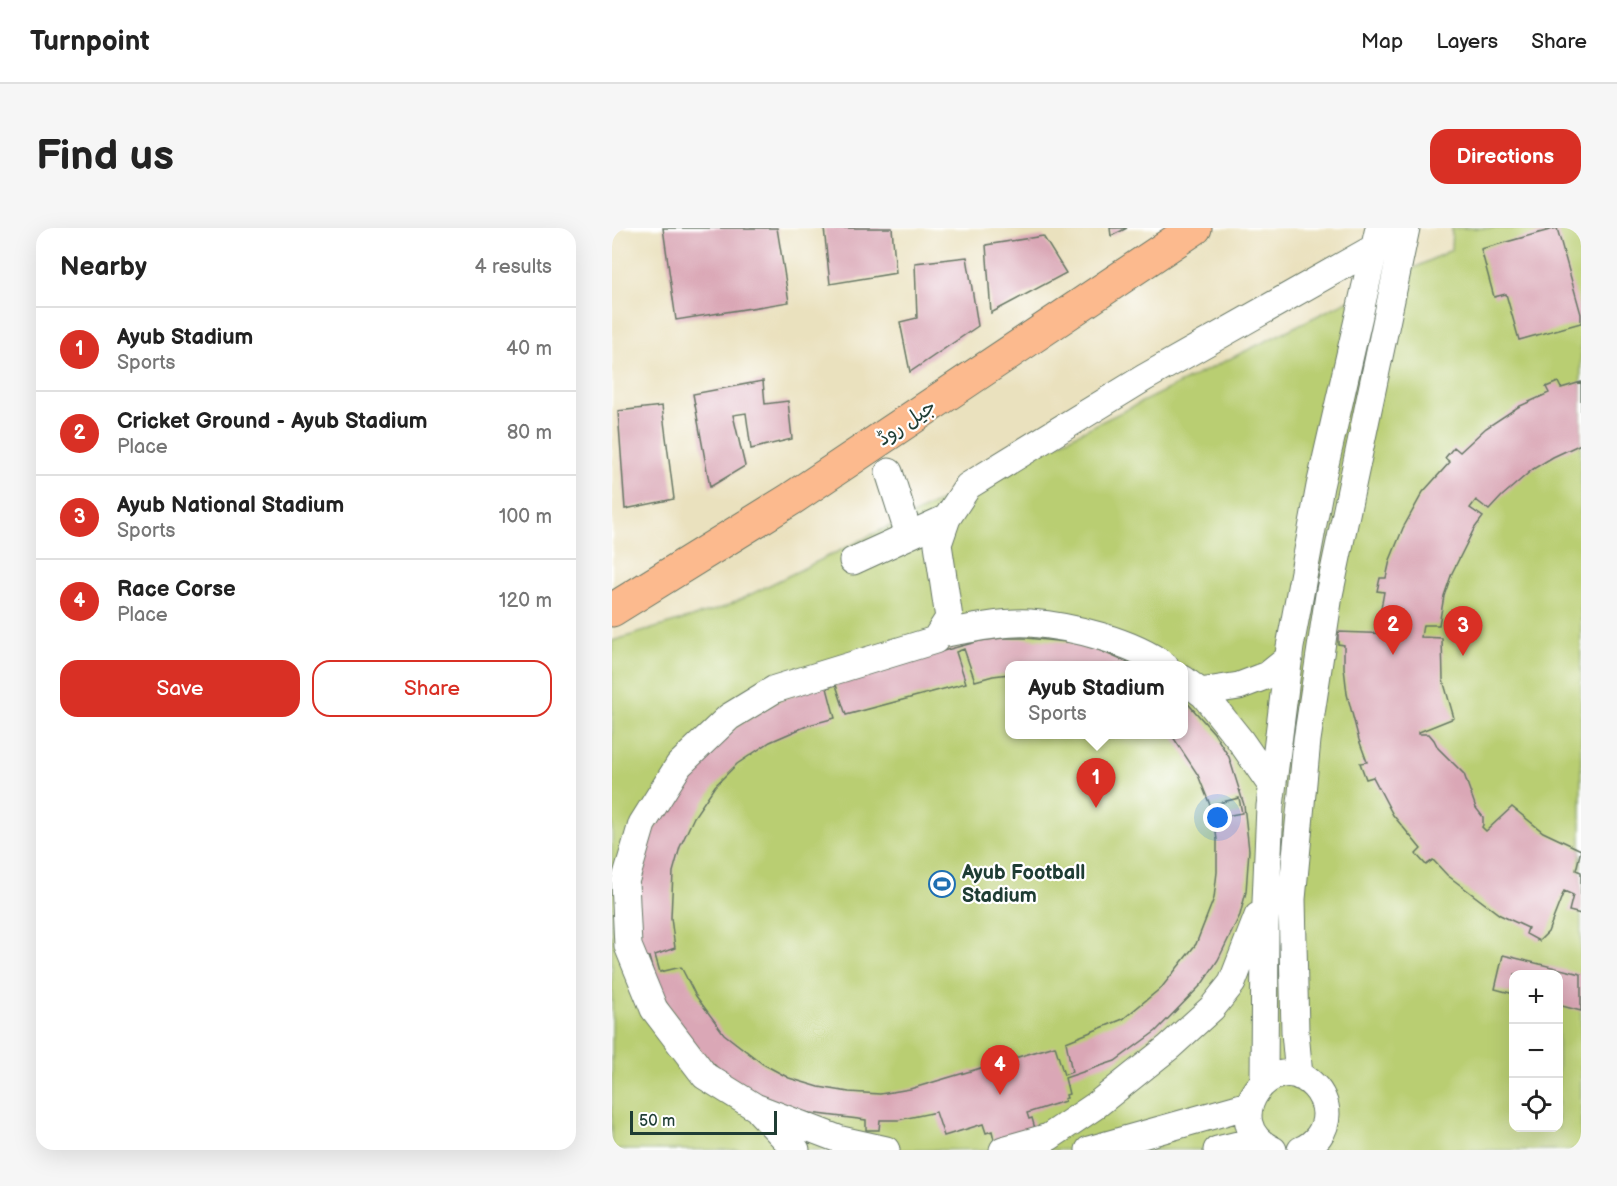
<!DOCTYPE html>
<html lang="en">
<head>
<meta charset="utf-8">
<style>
  :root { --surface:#fff; --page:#f6f6f6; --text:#222; --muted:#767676; --line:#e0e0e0; --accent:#d93025 }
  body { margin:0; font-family:"Balsamiq Sans","Playpen Sans Arabic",sans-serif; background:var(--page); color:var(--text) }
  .controls { position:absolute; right:18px; bottom:18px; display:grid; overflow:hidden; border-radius:12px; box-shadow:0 6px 24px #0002 }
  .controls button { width:54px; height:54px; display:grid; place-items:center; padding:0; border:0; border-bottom:2px solid var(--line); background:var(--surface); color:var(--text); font:30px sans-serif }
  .scale { position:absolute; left:18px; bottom:15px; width:147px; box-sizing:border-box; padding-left:6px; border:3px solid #1f3d34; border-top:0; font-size:16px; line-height:21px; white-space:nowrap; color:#1f3d34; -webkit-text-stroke:4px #fff; paint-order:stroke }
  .you { position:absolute; left:606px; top:590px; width:21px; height:21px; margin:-15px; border:4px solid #fff; border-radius:50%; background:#1a73e8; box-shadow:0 0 0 9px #1a73e833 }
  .badge { display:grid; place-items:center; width:39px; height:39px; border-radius:50%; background:var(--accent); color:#fff; font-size:20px; font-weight:700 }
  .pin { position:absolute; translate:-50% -50px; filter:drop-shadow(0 2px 3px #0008) }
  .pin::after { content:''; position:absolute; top:32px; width:21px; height:18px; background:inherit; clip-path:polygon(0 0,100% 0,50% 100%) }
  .popup { position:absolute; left:393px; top:433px; width:183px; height:78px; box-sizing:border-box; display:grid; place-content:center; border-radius:12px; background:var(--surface); filter:drop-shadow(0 2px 4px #0005); font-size:20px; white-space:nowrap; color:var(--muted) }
  .popup b { font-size:22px; color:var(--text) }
  .popup::after { content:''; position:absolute; left:50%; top:100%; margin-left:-12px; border:12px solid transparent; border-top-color:var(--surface) }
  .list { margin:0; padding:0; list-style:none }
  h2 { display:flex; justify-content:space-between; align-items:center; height:78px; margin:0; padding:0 24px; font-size:26px }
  h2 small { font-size:20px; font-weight:400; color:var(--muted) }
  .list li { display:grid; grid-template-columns:39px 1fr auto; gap:18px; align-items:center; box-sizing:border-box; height:84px; padding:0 24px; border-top:2px solid var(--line) }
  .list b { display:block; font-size:22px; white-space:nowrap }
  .list p { margin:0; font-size:20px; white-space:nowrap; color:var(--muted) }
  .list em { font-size:20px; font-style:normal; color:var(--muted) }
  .actions { display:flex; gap:12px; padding:18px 24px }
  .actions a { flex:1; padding:14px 0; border:2px solid var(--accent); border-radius:18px; text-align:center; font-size:21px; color:var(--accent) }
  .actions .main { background:var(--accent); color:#fff }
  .icon { flex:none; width:33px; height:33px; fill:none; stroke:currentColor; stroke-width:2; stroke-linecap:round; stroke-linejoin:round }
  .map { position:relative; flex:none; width:969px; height:922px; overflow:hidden; border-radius:18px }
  header { display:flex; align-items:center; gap:36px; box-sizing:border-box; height:84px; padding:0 30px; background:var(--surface); border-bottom:2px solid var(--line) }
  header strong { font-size:28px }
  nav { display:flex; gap:33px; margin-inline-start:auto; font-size:21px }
  .intro { display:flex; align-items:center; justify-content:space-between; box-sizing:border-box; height:144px; padding:0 36px }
  h1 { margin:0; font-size:42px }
  .button { padding:15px 27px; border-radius:18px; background:var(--accent); color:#fff; font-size:21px; font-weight:700 }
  main { display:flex; gap:36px; padding:0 36px }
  aside { flex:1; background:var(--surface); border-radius:18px; box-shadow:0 6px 24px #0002 }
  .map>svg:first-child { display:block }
  .green { fill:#b9ce72; stroke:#6c8653; stroke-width:1.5; fill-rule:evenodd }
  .building { fill:#daa7b6 }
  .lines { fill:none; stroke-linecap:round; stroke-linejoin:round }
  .minor-casing { stroke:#667664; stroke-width:29 }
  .major-casing { stroke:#667664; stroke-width:35 }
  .minor { stroke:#fff; stroke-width:27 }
  .major { stroke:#fcba8e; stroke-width:33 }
  .labels { text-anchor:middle; stroke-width:4.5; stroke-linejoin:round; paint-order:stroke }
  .street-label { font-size:20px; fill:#1f3d34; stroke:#fff }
  .poi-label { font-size:20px; font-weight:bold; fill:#1f3d34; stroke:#fff; text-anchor:start }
</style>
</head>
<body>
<header>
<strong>Turnpoint</strong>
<nav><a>Map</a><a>Layers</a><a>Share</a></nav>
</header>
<div class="intro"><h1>Find us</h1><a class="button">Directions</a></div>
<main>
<aside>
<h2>Nearby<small>4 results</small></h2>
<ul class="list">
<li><span class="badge">1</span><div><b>Ayub Stadium</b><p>Sports</p></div><em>40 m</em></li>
<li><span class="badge">2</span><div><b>Cricket Ground - Ayub Stadium</b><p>Place</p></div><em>80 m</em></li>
<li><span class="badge">3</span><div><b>Ayub National Stadium</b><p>Sports</p></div><em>100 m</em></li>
<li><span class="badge">4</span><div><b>Race Corse</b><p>Place</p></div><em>120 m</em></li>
</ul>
<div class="actions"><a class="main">Save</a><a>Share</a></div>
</aside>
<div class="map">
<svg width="969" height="922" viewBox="0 0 969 922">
  <rect width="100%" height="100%" fill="#fff"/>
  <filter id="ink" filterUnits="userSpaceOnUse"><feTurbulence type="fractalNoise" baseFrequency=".0167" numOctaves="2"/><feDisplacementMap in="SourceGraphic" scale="12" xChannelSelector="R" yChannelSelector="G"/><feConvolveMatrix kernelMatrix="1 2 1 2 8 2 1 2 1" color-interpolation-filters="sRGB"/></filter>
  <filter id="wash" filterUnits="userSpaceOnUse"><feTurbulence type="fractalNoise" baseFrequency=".008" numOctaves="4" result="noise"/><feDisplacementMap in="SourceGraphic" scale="24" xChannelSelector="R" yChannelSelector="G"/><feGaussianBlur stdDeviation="1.35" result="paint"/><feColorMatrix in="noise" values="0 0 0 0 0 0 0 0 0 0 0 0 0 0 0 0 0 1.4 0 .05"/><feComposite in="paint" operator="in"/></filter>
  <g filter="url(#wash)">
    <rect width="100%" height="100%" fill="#eae1be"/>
    <path class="green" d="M 840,0 L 969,0 L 969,922 L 0,922 L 0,413 L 113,379 L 839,22 ZM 397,438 L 571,438 L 571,506 L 397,506 ZM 902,746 L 946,746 L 946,900 L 902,900 Z"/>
    <g id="blocks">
      <path class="building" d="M 51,0 L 165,0 L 177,74 L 64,92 Z
        M 212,0 L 280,0 L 284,45 L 218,56 Z
        M 498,0 L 515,0 L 499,8 Z
        M 945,0 L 969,86 L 969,95 L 907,112 L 894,66 L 882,69 L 869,21 Z
        M 431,8 L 454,45 L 379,85 L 374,17 Z
        M 355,29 L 366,98 L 298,144 L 288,94 L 305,90 L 303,35 Z
        M 151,153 L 153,176 L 176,173 L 180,211 L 139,221 L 134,185 L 121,187 L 133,238 L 98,259 L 81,166 Z
        M 946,154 L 949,160 L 969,154 L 969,216 L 941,229 L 921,241 L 890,268 L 877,282 L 864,272 L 858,280 L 871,289 L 862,301 L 840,345 L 832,368 L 827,397 L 811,397 L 809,409 L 830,410 L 831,452 L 842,490 L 807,504 L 807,506 L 817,506 L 822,512 L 826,520 L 852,546 L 864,580 L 871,589 L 871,597 L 870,599 L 874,603 L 900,579 L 931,604 L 969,622 L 964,642 L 969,644 L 969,686 L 957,683 L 961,667 L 952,663 L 936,704 L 927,713 L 914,706 L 916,700 L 888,687 L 835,647 L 821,632 L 814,637 L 804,626 L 809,621 L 781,587 L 761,549 L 754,551 L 748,535 L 755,534 L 747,512 L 735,466 L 732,440 L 732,417 L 726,416 L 726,404 L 782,406 L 783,393 L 767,392 L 772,364 L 765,363 L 768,350 L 774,350 L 778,332 L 791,300 L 811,264 L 838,234 L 833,230 L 842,219 L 848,224 L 874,200 L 906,179 L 937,165 L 934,159 Z
        M 50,178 L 62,271 L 13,281 L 6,183 Z
        M 391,410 L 414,410 L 465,415 L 489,423 L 523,438 L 397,438 L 397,446 L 381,448 L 363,453 L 352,421 L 344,424 L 354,455 L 234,487 L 224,457 L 215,460 L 223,490 L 197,497 L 158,514 L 125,536 L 103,558 L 82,589 L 68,619 L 61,644 L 59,690 L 63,720 L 43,727 L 48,744 L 69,739 L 84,768 L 112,806 L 151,836 L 177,850 L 207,859 L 237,864 L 268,866 L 298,861 L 443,818 L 452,847 L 460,844 L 454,814 L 511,791 L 550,759 L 584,716 L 602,670 L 605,644 L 605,612 L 602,590 L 630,585 L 627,570 L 598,577 L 586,547 L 559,506 L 571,506 L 571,470 L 602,505 L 617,529 L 632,577 L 637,622 L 634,664 L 628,687 L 606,732 L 590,756 L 544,803 L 503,833 L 453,850 L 457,866 L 454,867 L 455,870 L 452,871 L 453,873 L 415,885 L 417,891 L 420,890 L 424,904 L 383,916 L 380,903 L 374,905 L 371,896 L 332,908 L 324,884 L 286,892 L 268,892 L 267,902 L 254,902 L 254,892 L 198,885 L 178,881 L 142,865 L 108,842 L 91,826 L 74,806 L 52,771 L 43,751 L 37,729 L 29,731 L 24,669 L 36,611 L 70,552 L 121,501 L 164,474 L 205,457 L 368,413 Z
        M 891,727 L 969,746 L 969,783 L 946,777 L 946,746 L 902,746 L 902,766 L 883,761 Z"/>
    </g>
  </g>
  <g filter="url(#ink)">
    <use href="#blocks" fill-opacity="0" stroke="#667664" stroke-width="1.5"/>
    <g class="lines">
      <defs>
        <path id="minor" d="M 277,244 L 297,307
          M 241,333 L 335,290
          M 327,406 C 354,402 391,393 418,395 C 459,398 520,413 553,438
          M 571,451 L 592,467 L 628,512 L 660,558
          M 588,464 L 627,458 L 656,447 L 677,430
          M 687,848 L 683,804 L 680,671 L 695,512 L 717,367 L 794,0
          M 652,853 L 653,698 L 658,578 L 678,419 L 708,258 L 767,0
          M 148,884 L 184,922
          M 274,922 L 229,912 L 143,879 L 93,848 L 42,781 L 16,718 L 13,654 L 30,596 L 67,537 L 117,489 L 163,461 L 323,412 L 337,390 L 326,316 L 335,290 L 356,258 L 532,150 L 762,20
          M 391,922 L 437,909 L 483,878 L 557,819 L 600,780 L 620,755 L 646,688
          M 477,922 L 637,877
          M 605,922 L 646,912
          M 661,922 C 602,895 661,815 702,858 C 709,865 714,876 714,886 C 714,903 703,916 689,922"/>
        <path id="major" d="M 0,382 L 179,271 L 583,0"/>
      </defs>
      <use href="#minor" class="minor-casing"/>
      <use href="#major" class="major-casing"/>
      <use href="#minor" class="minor"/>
      <use href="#major" class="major"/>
    </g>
  </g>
  <defs>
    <symbol id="stadium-ring" viewBox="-11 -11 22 22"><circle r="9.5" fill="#fff" stroke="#1f6fb2" stroke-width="1.5"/><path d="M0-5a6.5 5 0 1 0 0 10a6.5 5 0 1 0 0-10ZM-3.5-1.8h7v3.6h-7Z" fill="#1f6fb2"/></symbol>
  </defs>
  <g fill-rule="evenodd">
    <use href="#stadium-ring" x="315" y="641" width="30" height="30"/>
  </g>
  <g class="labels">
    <g class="street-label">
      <text transform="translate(294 194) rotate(-34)" y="7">جیل روڈ</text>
    </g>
    <g class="poi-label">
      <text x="350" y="651">Ayub Football<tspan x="350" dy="23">Stadium</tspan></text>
    </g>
  </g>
</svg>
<div class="controls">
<button>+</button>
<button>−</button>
<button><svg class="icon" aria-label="locate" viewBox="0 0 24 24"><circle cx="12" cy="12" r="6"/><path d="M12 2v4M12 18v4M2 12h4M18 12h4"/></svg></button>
</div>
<div class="scale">50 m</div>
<div class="you"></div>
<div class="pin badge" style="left:484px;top:580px">1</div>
<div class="popup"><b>Ayub Stadium</b>Sports</div>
<div class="pin badge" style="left:781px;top:427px">2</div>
<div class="pin badge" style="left:851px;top:428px">3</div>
<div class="pin badge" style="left:388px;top:867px">4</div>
</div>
</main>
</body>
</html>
